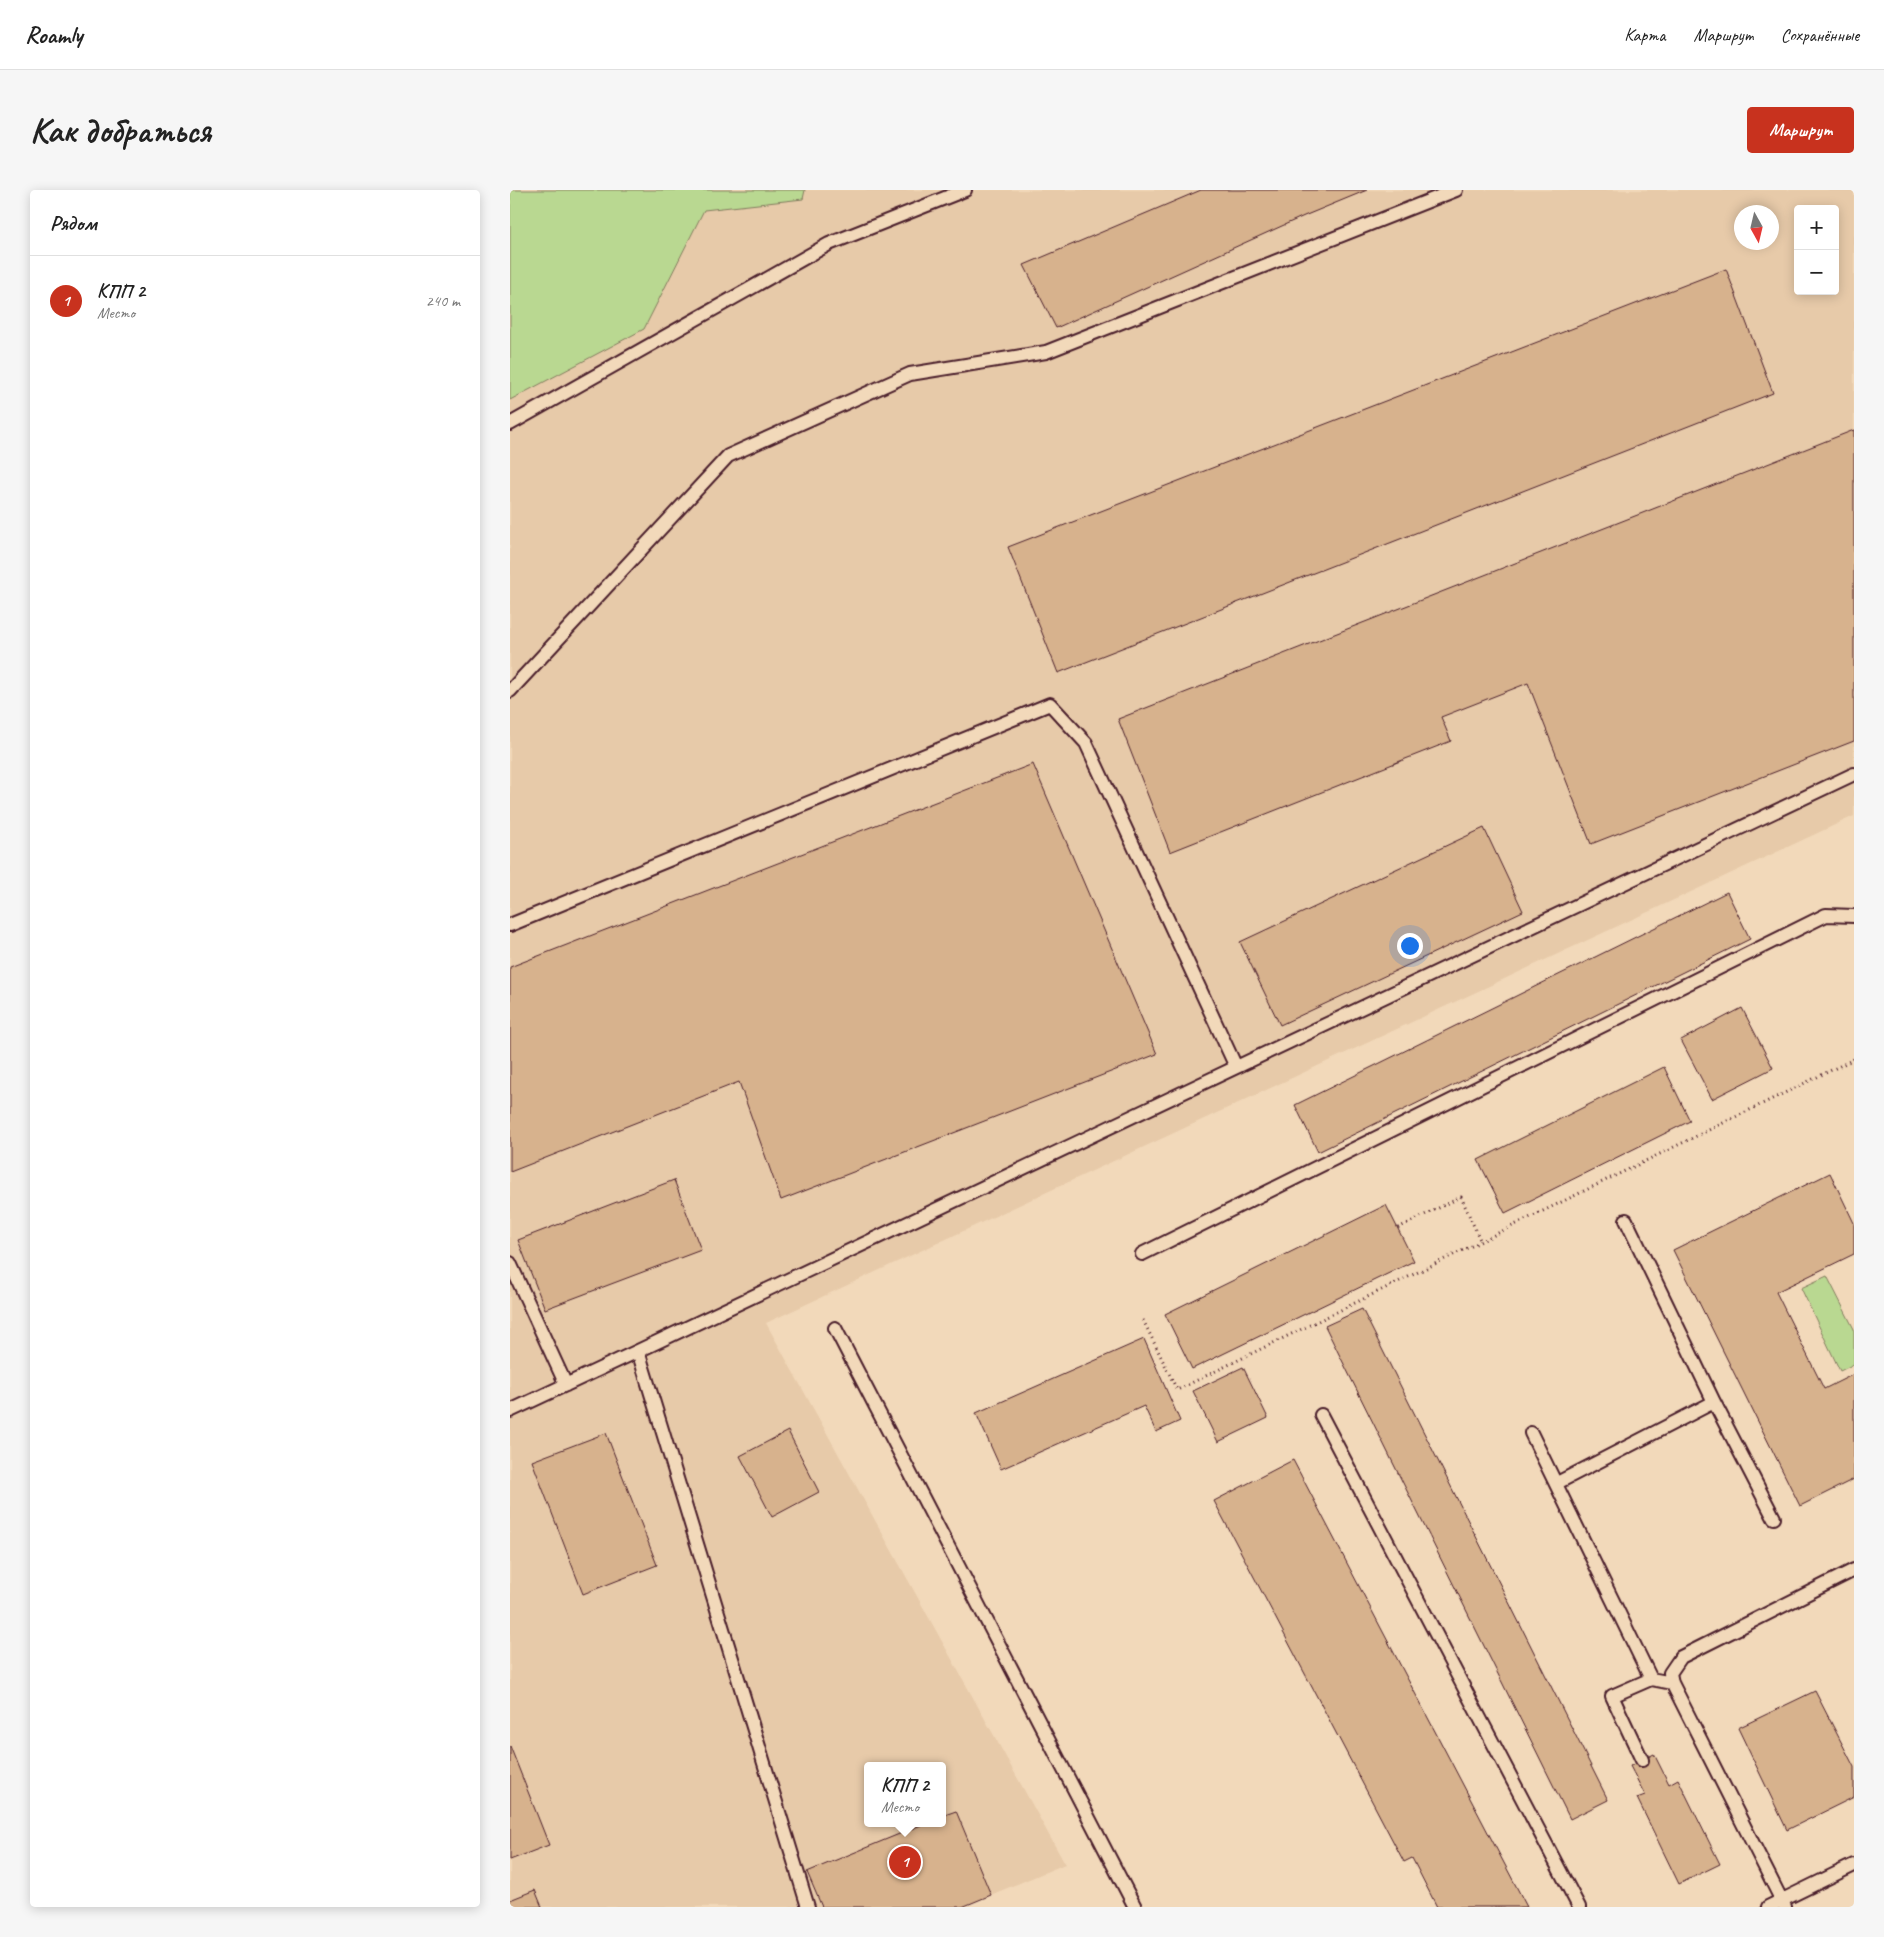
<!DOCTYPE html>
<html lang="ru">
<head>
<meta charset="utf-8">
<style>
  :root { --surface:#fff; --page:#f6f6f6; --text:#222; --muted:#767676; --line:#e0e0e0; --accent:#c8321e }
  body { margin:0; font-family:Caveat,sans-serif; background:var(--page); color:var(--text) }
  .controls { position:absolute; right:15px; top:15px; display:grid; overflow:hidden; border-radius:5px; box-shadow:0 2px 12px #0003 }
  .controls button { width:45px; height:45px; display:grid; place-items:center; padding:0; border:0; border-bottom:1px solid var(--line); background:var(--surface); color:var(--text); font:25px sans-serif }
  .compass { position:absolute; left:1224px; top:15px; width:45px; height:45px; border-radius:50%; background:var(--surface); box-shadow:0 2px 12px #0003; rotate:172deg }
  .you { position:absolute; left:899px; top:755px; width:18px; height:18px; margin:-12px; border:4px solid #fff; border-radius:50%; background:#1a73e8; box-shadow:0 0 0 8px #1a73e833 }
  .badge { display:grid; place-items:center; width:32px; height:32px; border-radius:50%; background:var(--accent); color:#fff; font-size:16px; font-weight:700 }
  .pin { position:absolute; translate:-50% -50%; border:2px solid #fff; box-shadow:0 1px 5px #0006 }
  .popup { position:absolute; left:354px; top:1572px; width:82px; height:65px; box-sizing:border-box; display:grid; place-content:center; border-radius:5px; background:var(--surface); filter:drop-shadow(0 1px 4px #0005); font-size:16px; white-space:nowrap; color:var(--muted) }
  .popup b { font-size:19px; color:var(--text) }
  .popup::after { content:''; position:absolute; left:50%; top:100%; margin-left:-10px; border:10px solid transparent; border-top-color:var(--surface) }
  .list { margin:0; padding:0; list-style:none }
  h2 { display:flex; justify-content:space-between; align-items:center; height:65px; margin:0; padding:0 20px; font-size:21px }
  h2 small { font-size:16px; font-weight:400; color:var(--muted) }
  .list li { display:grid; grid-template-columns:32px 1fr auto; gap:15px; align-items:center; box-sizing:border-box; height:90px; padding:0 20px; border-top:1px solid var(--line) }
  .list b { display:block; font-size:19px; white-space:nowrap }
  .list p { margin:0; font-size:16px; white-space:nowrap; color:var(--muted) }
  .list em { font-size:16px; font-style:normal; color:var(--muted) }
  .map { position:relative; flex:none; width:1344px; height:1717px; overflow:hidden; border-radius:5px }
  header { display:flex; align-items:center; gap:30px; box-sizing:border-box; height:70px; padding:0 25px; background:var(--surface); border-bottom:1px solid var(--line) }
  header strong { font-size:24px }
  nav { display:flex; gap:28px; margin-inline-start:auto; font-size:18px }
  .intro { display:flex; align-items:center; justify-content:space-between; box-sizing:border-box; height:120px; padding:0 30px }
  h1 { margin:0; font-size:35px }
  .button { padding:12px 22px; border-radius:5px; background:var(--accent); color:#fff; font-size:18px; font-weight:700 }
  main { display:flex; gap:30px; padding:0 30px }
  aside { flex:1; background:var(--surface); border-radius:5px; box-shadow:0 2px 12px #0003 }
  .map>svg:first-child { display:block }
  .built { fill:#e7caa9; fill-rule:evenodd }
  .green { fill:#b9d891; stroke:#827c5e }
  .building { fill:#d7b28d; stroke:#4a1f2b }
  .lines { fill:none; stroke-linecap:round; stroke-linejoin:round }
  .service-casing { stroke:#4a1f2b; stroke-width:16 }
  .path { stroke:#4a1f2b; stroke-width:3; stroke-dasharray:1 4; stroke-linecap:butt }
  .service { stroke:#f2d9ba; stroke-width:12 }
</style>
</head>
<body>
<header>
<strong>Roamly</strong>
<nav><a>Карта</a><a>Маршрут</a><a>Сохранённые</a></nav>
</header>
<div class="intro"><h1>Как добраться</h1><a class="button">Маршрут</a></div>
<main>
<aside>
<h2>Рядом<small></small></h2>
<ul class="list">
<li><span class="badge">1</span><div><b>КПП 2</b><p>Место</p></div><em>240 m</em></li>
</ul>
</aside>
<div class="map">
<svg width="1344" height="1717" viewBox="0 0 1344 1717">
  <rect width="100%" height="100%" fill="#f2d9ba"/>
  <filter id="ink" filterUnits="userSpaceOnUse"><feTurbulence type="fractalNoise" baseFrequency=".02" numOctaves="2"/><feDisplacementMap in="SourceGraphic" scale="10" xChannelSelector="R" yChannelSelector="G"/><feConvolveMatrix kernelMatrix="1 2 1 2 8 2 1 2 1" color-interpolation-filters="sRGB"/></filter>
  <g filter="url(#ink)">
    <path class="built" d="M 0,0 L 1344,0 L 1344,626 L 256,1133 L 555,1674 L 452,1717 L 0,1717 ZM 1288,19 L 1325,19 L 1325,101 L 1288,101 ZM 1232,22 L 1262,22 L 1262,52 L 1232,52 ZM 358,1576 L 432,1576 L 432,1633 L 358,1633 Z"/>
    <path class="green" d="M 0,0 L 295,0 L 293,9 L 194,20 L 134,139 L 0,210 Z
      M 1317,1086 L 1344,1139 L 1344,1174 L 1330,1181 L 1291,1098 Z"/>
    <path class="building" d="M 691,0 L 857,0 L 794,26 L 546,138 L 514,75 Z
      M 1216,79 L 1263,203 L 548,483 L 498,357 Z
      M 1344,240 L 1344,551 L 1081,654 L 1018,493 L 931,527 L 941,551 L 660,662 L 608,529 Z
      M 523,574 L 647,864 L 271,1010 L 229,892 L 0,982 L 0,777 Z
      M 974,638 L 1013,721 L 770,835 L 730,752 Z
      M 1217,702 L 1240,749 L 808,962 L 785,915 Z
      M 1232,818 L 1263,878 L 1202,909 L 1171,850 Z
      M 1154,877 L 1180,931 L 995,1023 L 968,970 Z
      M 1320,983 L 1344,1033 L 1344,1064 L 1266,1102 L 1314,1199 L 1344,1184 L 1344,1289 L 1290,1316 L 1163,1060 Z
      M 164,990 L 191,1060 L 35,1119 L 8,1050 Z
      M 876,1015 L 904,1071 L 682,1179 L 655,1124 Z
      M 852,1119 L 1098,1610 L 1060,1629 L 815,1136 Z
      M 634,1149 L 670,1231 L 646,1242 L 634,1216 L 491,1279 L 466,1223 Z
      M 733,1177 L 758,1228 L 708,1252 L 683,1201 Z
      M 278,1241 L 309,1302 L 262,1327 L 230,1266 Z
      M 96,1243 L 147,1375 L 73,1404 L 22,1271 Z
      M 783,1270 L 1017,1717 L 927,1717 L 902,1668 L 894,1672 L 704,1311 Z
      M 1305,1501 L 1344,1577 L 1344,1607 L 1277,1640 L 1228,1538 Z
      M 0,1556 L 39,1655 L 0,1670 Z
      M 1144,1564 L 1159,1594 L 1168,1589 L 1210,1674 L 1169,1694 L 1127,1608 L 1135,1605 L 1120,1576 Z
      M 446,1621 L 481,1705 L 452,1717 L 312,1717 L 297,1682 L 416,1633 L 432,1633 L 432,1626 Z
      M 25,1700 L 32,1717 L 0,1717 L 0,1710 Z"/>
    <g class="lines">
      <defs>
        <path id="service" d="M 0,234 L 319,54 L 455,0
          M 0,501 L 218,266 L 400,184 L 536,162 L 946,0
          M 0,735 L 540,514 L 576,553 L 726,877
          M 1116,1030 L 1204,1212 L 1264,1328
          M 632,1064 L 1316,725 L 1344,726
          M 0,1073 L 56,1195
          M 325,1138 L 625,1717
          M 0,1221 L 128,1161
          M 811,1225 L 1069,1717
          M 1021,1243 L 1141,1489 L 1162,1493
          M 1047,1293 L 1204,1212
          M 1132,1570 L 1102,1506 L 1141,1489
          M 298,1717 L 128,1161 L 1344,584
          M 1258,1717 L 1344,1675
          M 1275,1717 L 1162,1493 L 1160,1483 L 1171,1467 L 1344,1380"/>
      </defs>
      <use href="#service" class="service-casing"/>
      <path class="path" d="M 888,1038 L 951,1007 L 971,1052
        M 633,1130 L 667,1200 L 1344,869"/>
      <use href="#service" class="service"/>
    </g>
  </g>
</svg>
<div class="controls">
<button>+</button>
<button>−</button>
</div>
<svg class="compass" viewBox="-18 -18 36 36"><path d="M0-13l5 13h-10z" fill="#e53935"/><path d="M0 13l5-13h-10z" fill="#767676"/></svg>
<div class="you"></div>
<div class="pin badge" style="left:395px;top:1672px">1</div>
<div class="popup"><b>КПП 2</b>Место</div>
</div>
</main>
</body>
</html>
